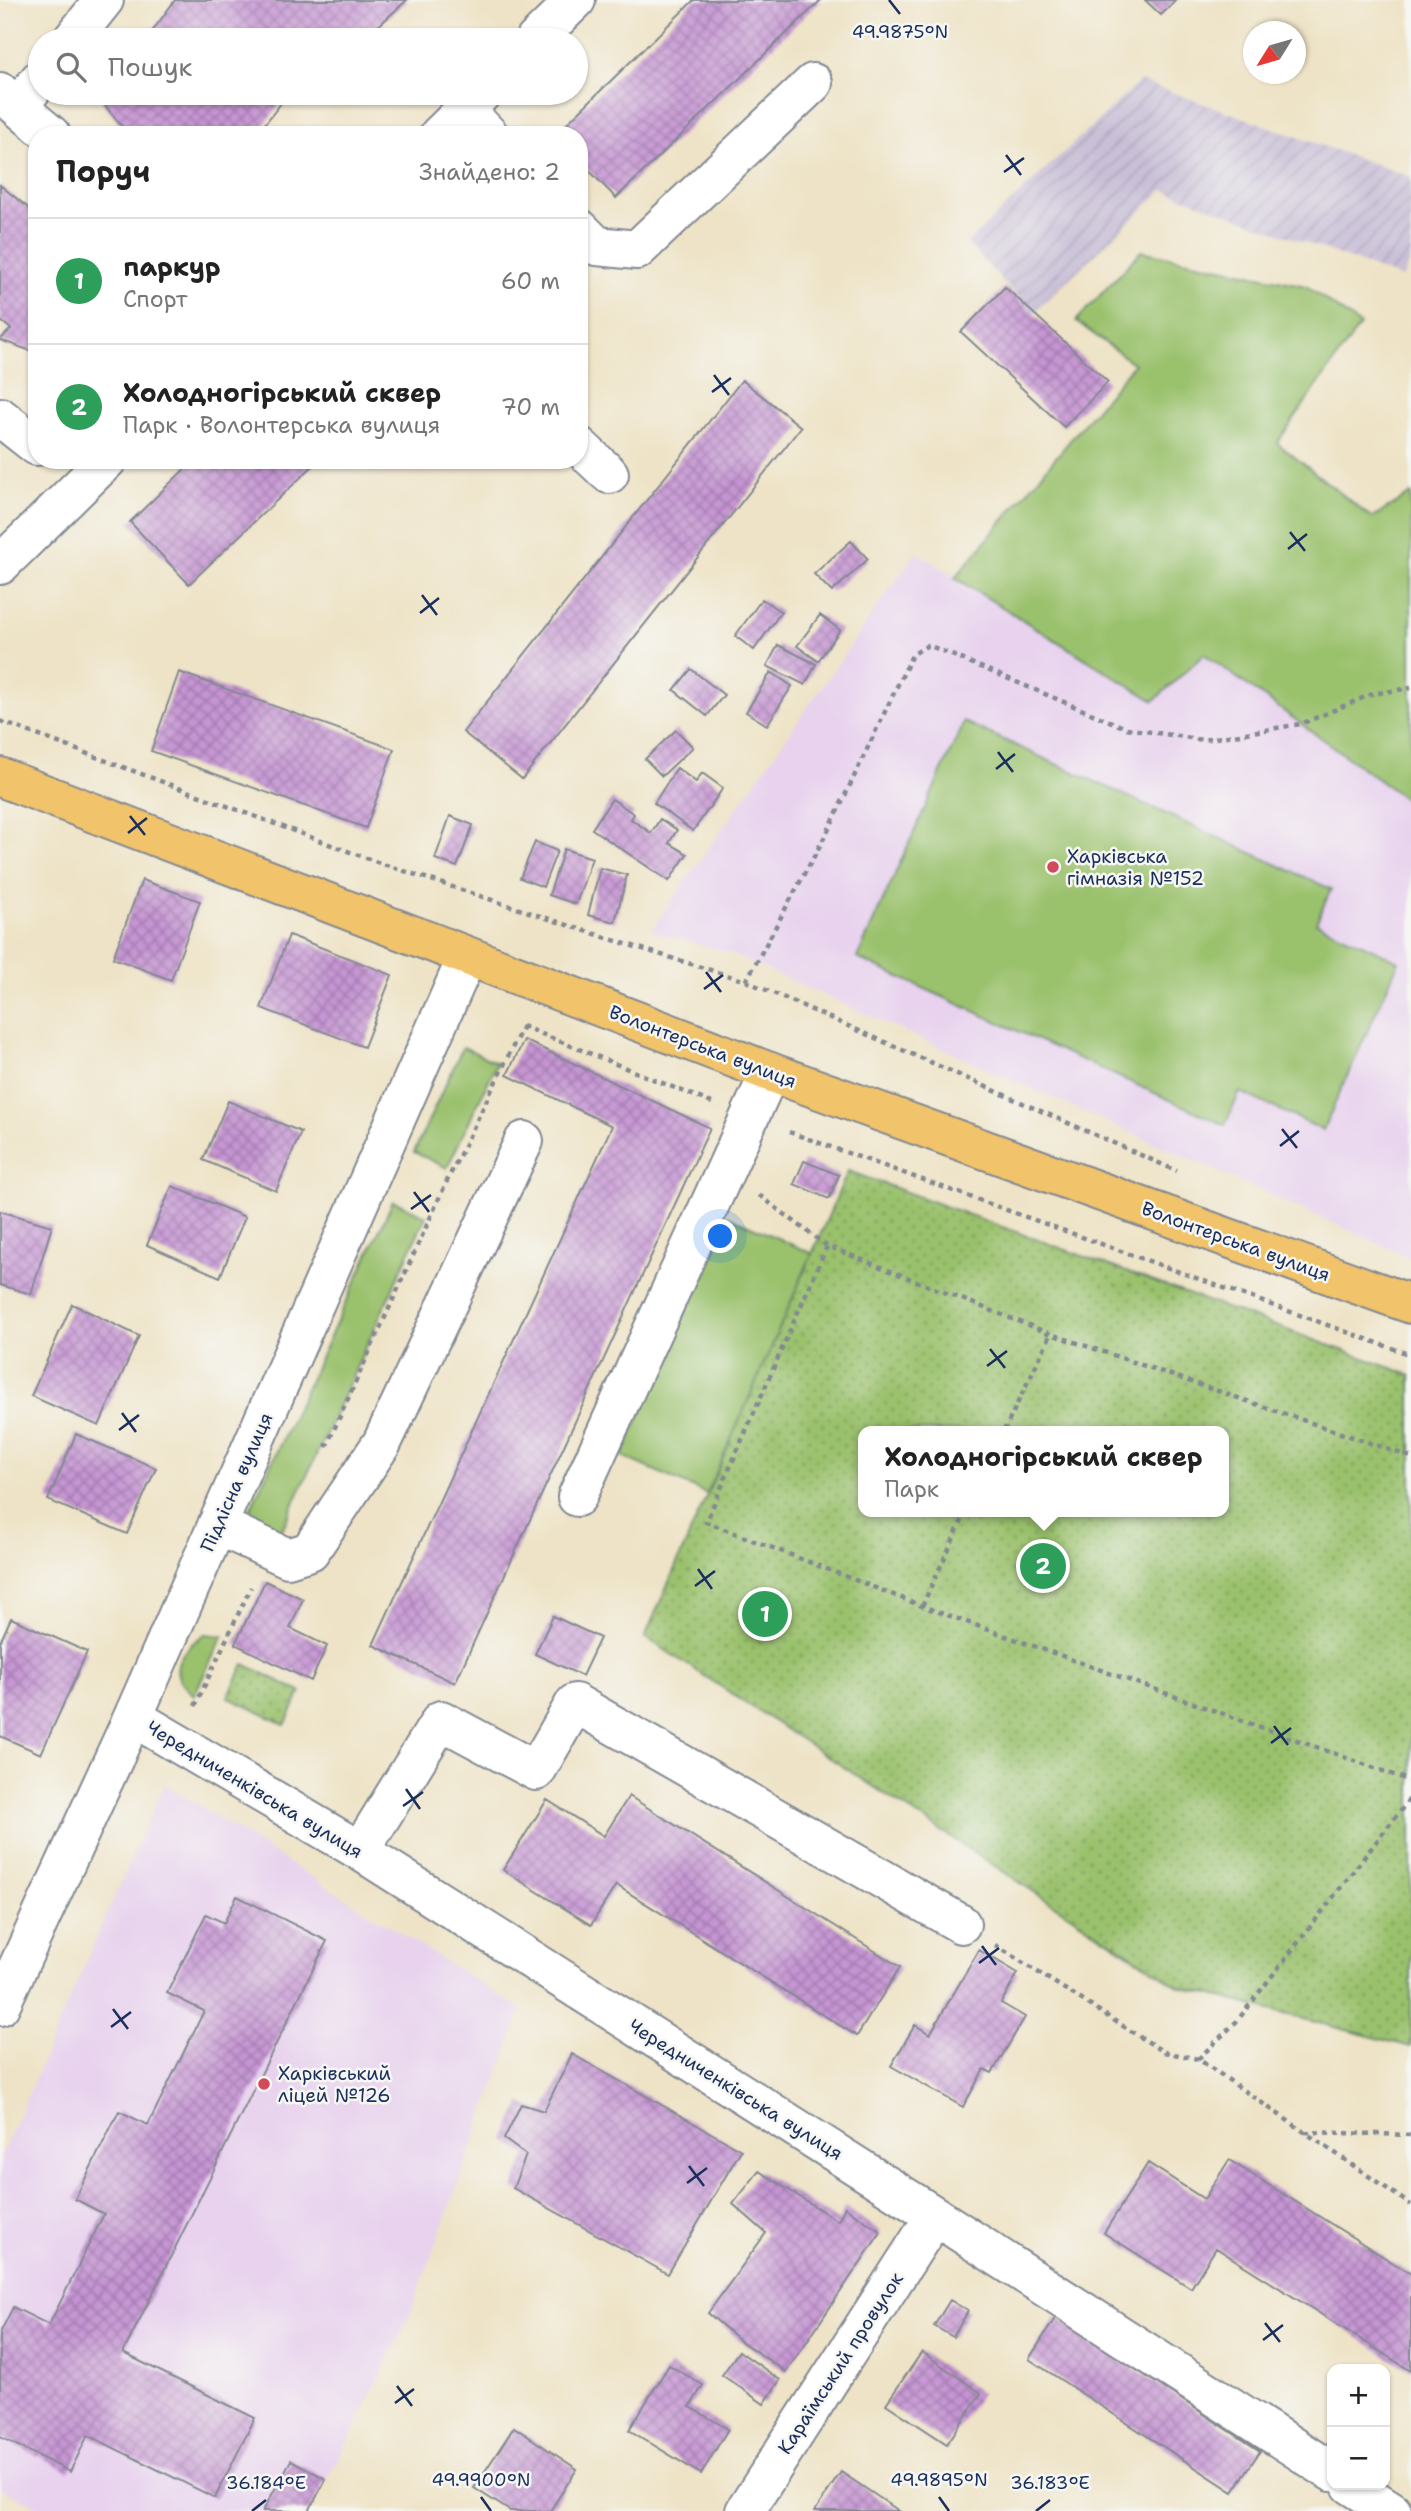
<!DOCTYPE html>
<html lang="uk">
<head>
<meta charset="utf-8">
<style>
  :root { --surface:#fff; --page:#f2f2f2; --text:#222; --muted:#767676; --line:#e0e0e0; --accent:#2563eb }
  body { margin:0; font-family:"Shantell Sans",sans-serif; background:var(--page); color:var(--text) }
  .controls { position:absolute; right:21px; bottom:21px; display:grid; overflow:hidden; border-radius:14px; box-shadow:0 2px 5px #0004 }
  .controls button { width:63px; height:63px; display:grid; place-items:center; padding:0; border:0; border-bottom:2px solid var(--line); background:var(--surface); color:var(--text); font:35px sans-serif }
  .compass { position:absolute; left:1243px; top:21px; width:63px; height:63px; border-radius:50%; background:var(--surface); box-shadow:0 2px 5px #0004; rotate:233deg }
  .you { position:absolute; left:721px; top:1237px; width:24px; height:24px; margin:-18px; border:5px solid #fff; border-radius:50%; background:#1a73e8; box-shadow:0 0 0 10px #1a73e833 }
  .badge { display:grid; place-items:center; width:46px; height:46px; border-radius:50%; background:var(--accent); color:#fff; font-size:23px; font-weight:700 }
  .pin { position:absolute; translate:-50% -50%; border:4px solid #fff; box-shadow:0 2px 7px #0006 }
  .popup { position:absolute; left:858px; top:1426px; width:371px; height:91px; box-sizing:border-box; display:grid; place-content:center; border-radius:14px; background:var(--surface); filter:drop-shadow(0 2px 5px #0005); font-size:23px; white-space:nowrap; color:var(--muted) }
  .popup b { font-size:26px; color:var(--text) }
  .popup::after { content:''; position:absolute; left:50%; top:100%; margin-left:-14px; border:14px solid transparent; border-top-color:var(--surface) }
  .list { margin:0; padding:0; list-style:none }
  h2 { display:flex; justify-content:space-between; align-items:center; height:91px; margin:0; padding:0 28px; font-size:30px }
  h2 small { font-size:23px; font-weight:400; color:var(--muted) }
  .list li { display:grid; grid-template-columns:46px 1fr auto; gap:21px; align-items:center; box-sizing:border-box; height:126px; padding:0 28px; border-top:2px solid var(--line) }
  .list b { display:block; font-size:26px; white-space:nowrap }
  .list p { margin:0; font-size:23px; white-space:nowrap; color:var(--muted) }
  .list em { font-size:23px; font-style:normal; color:var(--muted) }
  .icon { flex:none; width:38px; height:38px; fill:none; stroke:currentColor; stroke-width:2; stroke-linecap:round; stroke-linejoin:round }
  .map { position:relative; flex:none; width:1411px; height:2511px; overflow:hidden }
  .search { position:absolute; background:var(--surface); box-shadow:0 2px 5px #0004; left:28px; top:28px; width:560px; height:77px; display:flex; align-items:center; gap:18px; box-sizing:border-box; padding:0 24px; border-radius:38px; color:var(--muted); font-size:26px }
  .panel { position:absolute; background:var(--surface); box-shadow:0 2px 5px #0004; left:28px; top:126px; width:560px; height:343px; border-radius:28px }
  .map>svg:first-child { display:block }
  .built { fill:#e8d2ee }
  .industrial { fill:url(#industrial-furrows) }
  .grass { fill:#9ac16c; stroke:#5a7865; stroke-width:2 }
  .park { fill:url(#park-dots); stroke:#5a7865; stroke-width:2; fill-rule:evenodd }
  .building { fill:url(#building-cross-hatch) }
  .lines { fill:none; stroke-linecap:round; stroke-linejoin:round }
  .minor-casing { stroke:#848992; stroke-width:42 }
  .major-casing { stroke:#848992; stroke-width:42 }
  .path { stroke:#848992; stroke-width:4.5; stroke-dasharray:5 5; stroke-linecap:butt }
  .minor { stroke:#fff; stroke-width:38 }
  .major { stroke:#f1c36a; stroke-width:38 }
  .ticks { fill:none; stroke:#1b2f5e; stroke-width:2.5 }
  .poi-dot { fill:#d1495b; stroke:#f6f6f2; stroke-width:2.5 }
  .labels { text-anchor:middle; stroke-width:5; stroke-linejoin:round; paint-order:stroke }
  .poi-label { font-size:19px; fill:#1b2f5e; stroke:#f6f6f2; text-anchor:start }
  .street-label { font-size:19px; fill:#1b2f5e; stroke:#f6f6f2 }
  .ticks-label { font-size:18px; text-anchor:middle; fill:#1b2f5e; stroke:#f6f6f2; stroke-width:5; stroke-linejoin:round; paint-order:stroke }
</style>
</head>
<body>
<div class="map">
<svg width="1411" height="2511" viewBox="0 0 1411 2511">
  <defs>
    <pattern id="industrial-furrows" width="10" height="10" patternUnits="userSpaceOnUse" patternTransform="scale(1.75)"><rect width="10" height="10" fill="#c9bfd7"/><path d="M-1 1l2-2M0 10L10 0M9 11l2-2" fill="none" stroke="#aca4bb"/></pattern>
    <pattern id="park-dots" width="8" height="8" patternUnits="userSpaceOnUse" patternTransform="scale(1.75)"><rect width="8" height="8" fill="#9ac16c"/><path d="M2 2h.1M6 6h.1" fill="none" stroke="#7d9d5c" stroke-width="1.8" stroke-linecap="round"/></pattern>
    <pattern id="building-cross-hatch" width="8" height="8" patternUnits="userSpaceOnUse" patternTransform="scale(1.75)"><rect width="8" height="8" fill="#c695d3"/><path d="M0 0l8 8M0 8l8-8" fill="none" stroke="#a07aae"/></pattern>
  </defs>
  <rect width="100%" height="100%" fill="#f6f6f2"/>
  <filter id="ink" filterUnits="userSpaceOnUse"><feTurbulence type="fractalNoise" baseFrequency=".0143" numOctaves="2"/><feDisplacementMap in="SourceGraphic" scale="14" xChannelSelector="R" yChannelSelector="G"/><feConvolveMatrix kernelMatrix="1 2 1 2 8 2 1 2 1" color-interpolation-filters="sRGB"/></filter>
  <filter id="wash" filterUnits="userSpaceOnUse"><feTurbulence type="fractalNoise" baseFrequency=".00686" numOctaves="4" result="noise"/><feDisplacementMap in="SourceGraphic" scale="28" xChannelSelector="R" yChannelSelector="G"/><feGaussianBlur stdDeviation="1.57" result="paint"/><feColorMatrix in="noise" values="0 0 0 0 0 0 0 0 0 0 0 0 0 0 0 0 0 1.4 0 .05"/><feComposite in="paint" operator="in"/></filter>
  <g filter="url(#wash)">
    <rect width="100%" height="100%" fill="#eee3c6"/>
    <path class="built" d="M 916,552 L 1154,701 L 1204,653 L 1411,803 L 1411,1258 L 727,952 L 651,931 Z
      M 164,1784 L 522,2010 L 409,2317 L 348,2441 L 309,2511 L 46,2511 L 0,2488 L 0,2158 Z"/>
    <path class="industrial" d="M 1140,81 L 1411,177 L 1411,259 L 1402,278 L 1163,190 L 1033,313 L 967,243 Z"/>
    <path class="grass" d="M 1141,251 L 1306,286 L 1360,325 L 1277,443 L 1372,518 L 1411,494 L 1411,803 L 1204,654 L 1154,701 L 955,578 L 1134,364 L 1076,321 Z
      M 964,722 L 1331,889 L 1316,923 L 1399,961 L 1323,1130 L 1240,1092 L 1225,1125 L 857,958 Z
      M 463,1047 L 497,1063 L 447,1168 L 414,1152 Z
      M 393,1201 L 426,1216 L 280,1534 L 246,1518 Z
      M 728,1216 L 813,1254 L 707,1494 L 622,1456 Z
      M 205,1634 L 223,1636 L 194,1695 C 190,1691 184,1686 181,1682 C 169,1662 190,1644 205,1634 Z"/>
    <path class="park" d="M 848,1171 L 1411,1375 L 1411,2047 L 1178,1986 L 645,1637 ZM 863,1431 L 1223,1431 L 1223,1512 L 863,1512 Z
      M 244,1664 L 301,1692 L 285,1725 L 228,1697 Z"/>
    <g id="blocks">
      <path class="building" d="M 175,0 L 407,0 L 363,40 L 146,40 Z
        M 694,0 L 821,0 L 616,198 L 579,160 L 579,135 L 555,135 Z
        M 1145,0 L 1176,0 L 1161,15 Z
        M 108,93 L 289,93 L 256,135 L 129,135 L 102,102 Z
        M 0,185 L 37,215 L 37,353 L 0,340 L 11,329 L 0,320 Z
        M 1005,287 L 1108,382 L 1064,427 L 961,332 Z
        M 742,380 L 801,427 L 522,779 L 463,732 Z
        M 194,460 L 319,460 L 189,584 L 130,522 Z
        M 851,541 L 868,559 L 832,592 L 814,574 Z
        M 762,599 L 781,612 L 754,650 L 735,636 Z
        M 820,615 L 840,630 L 818,661 L 797,646 Z
        M 778,645 L 816,664 L 805,685 L 767,666 Z
        M 691,669 L 724,695 L 707,716 L 674,690 Z
        M 179,672 L 394,749 L 366,828 L 151,751 Z
        M 771,672 L 792,686 L 767,725 L 746,712 Z
        M 676,730 L 693,747 L 662,776 L 645,759 Z
        M 677,768 L 696,782 L 702,773 L 723,788 L 693,831 L 654,803 Z
        M 612,799 L 634,814 L 631,819 L 651,833 L 660,819 L 677,830 L 669,843 L 687,854 L 669,881 L 592,829 Z
        M 450,816 L 473,825 L 457,867 L 435,859 Z
        M 535,842 L 557,851 L 543,887 L 520,878 Z
        M 564,849 L 592,858 L 576,904 L 549,895 Z
        M 600,868 L 627,875 L 615,922 L 588,915 Z
        M 142,880 L 200,901 L 171,980 L 113,958 Z
        M 289,935 L 392,975 L 364,1047 L 261,1008 Z
        M 524,1040 L 710,1128 L 455,1683 L 373,1645 L 612,1126 L 507,1075 Z
        M 228,1101 L 301,1132 L 276,1191 L 203,1160 Z
        M 804,1161 L 839,1175 L 829,1199 L 794,1184 Z
        M 172,1186 L 245,1217 L 220,1277 L 147,1245 Z
        M 0,1211 L 52,1226 L 31,1294 L 0,1285 Z
        M 72,1304 L 139,1336 L 99,1426 L 31,1396 Z
        M 76,1434 L 156,1468 L 127,1534 L 48,1500 Z
        M 265,1581 L 303,1599 L 290,1628 L 327,1646 L 311,1681 L 235,1644 Z
        M 553,1616 L 600,1638 L 582,1676 L 535,1654 Z
        M 11,1618 L 87,1652 L 41,1754 L 0,1736 L 0,1642 Z
        M 629,1796 L 900,1967 L 857,2036 L 616,1885 L 591,1925 L 503,1870 L 547,1800 L 604,1836 Z
        M 237,1896 L 327,1941 L 123,2353 L 255,2418 L 215,2498 L 88,2435 L 70,2472 L 0,2437 L 0,2333 L 13,2307 L 49,2325 L 104,2214 L 75,2199 L 119,2111 L 148,2125 L 204,2011 L 167,1993 L 206,1914 L 224,1923 Z
        M 979,1950 L 1018,1973 L 1001,2003 L 1025,2017 L 992,2073 L 984,2069 L 963,2107 L 891,2066 L 915,2025 L 930,2034 Z
        M 572,2054 L 741,2150 L 668,2274 L 513,2188 L 526,2155 L 504,2139 L 521,2104 L 544,2111 Z
        M 1229,2160 L 1411,2274 L 1411,2371 L 1216,2248 L 1191,2288 L 1104,2233 L 1148,2163 L 1204,2199 Z
        M 759,2171 L 838,2221 L 845,2207 L 881,2232 L 786,2372 L 739,2340 L 708,2313 L 766,2233 L 733,2204 Z
        M 950,2300 L 968,2311 L 953,2337 L 934,2326 Z
        M 1056,2317 L 1260,2451 L 1233,2492 L 1029,2359 Z
        M 739,2351 L 780,2380 L 764,2404 L 722,2375 Z
        M 922,2352 L 981,2393 L 947,2444 L 886,2404 Z
        M 669,2365 L 703,2385 L 690,2407 L 728,2429 L 701,2474 L 629,2430 Z
        M 514,2427 L 577,2469 L 550,2511 L 510,2511 L 474,2488 Z
        M 291,2460 L 326,2479 L 309,2511 L 263,2511 Z
        M 841,2472 L 899,2511 L 815,2511 Z"/>
    </g>
  </g>
  <g filter="url(#ink)">
    <use href="#blocks" fill-opacity="0" stroke="#848992" stroke-width="2"/>
    <g class="lines">
      <defs>
        <path id="minor" d="M 72,40 L 104,0
          M 535,40 L 576,0
          M 0,92 L 51,135
          M 18,107 L 40,79
          M 465,110 L 489,135
          M 439,135 L 482,93
          M 579,228 L 597,246 L 637,250 L 813,83
          M 0,417 L 37,446
          M 579,446 L 609,474
          M 0,565 L 107,460
          M 577,1497 L 770,1072
          M 217,1525 L 288,1558 L 310,1551 L 382,1443 L 524,1141
          M 133,1717 L 360,1851 L 935,2216 L 1332,2472
          M 360,1851 L 441,1720 L 536,1771 L 575,1703 L 961,1924
          M 0,2006 L 133,1717 L 467,957
          M 1351,2485 L 1392,2511
          M 745,2511 L 935,2216"/>
        <path id="major" d="M 0,777 L 770,1072 L 1411,1304"/>
      </defs>
      <use href="#minor" class="minor-casing"/>
      <use href="#major" class="major-casing"/>
      <path class="path" d="M 0,721 L 374,861 L 610,939 L 746,981 L 1177,1171
        M 746,981 L 830,827 L 912,655 L 928,645 L 1126,728 L 1203,740 L 1301,724 L 1372,694 L 1411,688
        M 522,1026 L 712,1103
        M 789,1132 L 1411,1355
        M 759,1195 L 827,1246 L 1051,1334 L 1411,1457
        M 827,1246 L 706,1522 L 922,1606 L 1411,1781
        M 1004,1431 L 1051,1334
        M 326,1447 L 447,1181 L 523,1026
        M 922,1606 L 966,1512
        M 195,1706 L 251,1587
        M 995,1945 L 1164,2052 L 1198,2059 L 1411,2205
        M 1198,2059 L 1237,2021 L 1411,1797
        M 1305,2132 L 1411,2135"/>
      <use href="#minor" class="minor"/>
      <use href="#major" class="major"/>
    </g>
  </g>
  <path class="ticks" d="M 889,0 L 900,14M 1006,155 L 1021,175M 1004,172 L 1024,158M 714,375 L 729,395M 712,392 L 731,378M 1290,532 L 1305,551M 1288,549 L 1307,534M 422,595 L 437,615M 420,613 L 439,598M 998,752 L 1013,772M 996,769 L 1015,754M 130,816 L 145,835M 128,833 L 147,818M 706,972 L 721,992M 704,989 L 723,975M 1282,1129 L 1297,1148M 1280,1146 L 1299,1131M 414,1192 L 429,1212M 411,1209 L 431,1195M 990,1349 L 1005,1368M 987,1366 L 1007,1351M 122,1413 L 136,1432M 119,1430 L 139,1415M 698,1569 L 712,1589M 695,1586 L 715,1571M 1274,1726 L 1288,1745M 1271,1743 L 1291,1728M 406,1789 L 420,1809M 403,1806 L 423,1792M 982,1946 L 996,1965M 979,1963 L 999,1948M 113,2009 L 128,2029M 111,2027 L 131,2012M 689,2166 L 704,2186M 687,2183 L 707,2168M 1265,2323 L 1280,2342M 1263,2340 L 1283,2325M 397,2386 L 412,2406M 395,2403 L 414,2389M 481,2497 L 491,2511M 939,2497 L 949,2511M 252,2511 L 266,2500M 1036,2511 L 1050,2500"/>
  <g class="poi-dot">
    <circle cx="1053" cy="867" r="7"/>
    <circle cx="264" cy="2084" r="7"/>
  </g>
  <g class="labels">
    <g class="poi-label">
      <text x="1067" y="863">Харківська<tspan x="1067" dy="22">гімназія №152</tspan></text>
      <text x="278" y="2080">Харківський<tspan x="278" dy="22">ліцей №126</tspan></text>
    </g>
    <g class="street-label">
      <text transform="translate(703 1046) rotate(21)" y="7">Волонтерська вулиця</text>
      <text transform="translate(1236 1241) rotate(20)" y="7">Волонтерська вулиця</text>
      <text transform="translate(236 1482) rotate(-66)" y="7">Підлісна вулиця</text>
      <text transform="translate(255 1789) rotate(31)" y="7">Чередниченківська вулиця</text>
      <text transform="translate(736 2089) rotate(32)" y="7">Чередниченківська вулиця</text>
      <text transform="translate(840 2363) rotate(-57)" y="7">Караїмський провулок</text>
    </g>
  </g>
  <g class="ticks-label">
    <text x="900" y="38">49.9875°N</text>
    <text x="481" y="2486">49.9900°N</text>
    <text x="939" y="2486">49.9895°N</text>
    <text x="266" y="2489">36.184°E</text>
    <text x="1050" y="2489">36.183°E</text>
  </g>
</svg>
<div class="controls">
<button>+</button>
<button>−</button>
</div>
<svg class="compass" viewBox="-18 -18 36 36"><path d="M0-13l5 13h-10z" fill="#e53935"/><path d="M0 13l5-13h-10z" fill="#767676"/></svg>
<div class="you"></div>
<div class="pin badge" style="left:765px;top:1614px;background:#2e9e5b">1</div>
<div class="pin badge" style="left:1043px;top:1566px;background:#2e9e5b">2</div>
<div class="popup"><b>Холодногірський сквер</b>Парк</div>
<div class="search"><svg class="icon" aria-label="search" viewBox="0 0 24 24"><circle cx="10" cy="10" r="6"/><path d="M15 15l6 6"/></svg>Пошук</div>
<section class="panel">
<h2>Поруч<small>Знайдено: 2</small></h2>
<ul class="list">
<li><span class="badge" style="background:#2e9e5b">1</span><div><b>паркур</b><p>Спорт</p></div><em>60 m</em></li>
<li><span class="badge" style="background:#2e9e5b">2</span><div><b>Холодногірський сквер</b><p>Парк · Волонтерська вулиця</p></div><em>70 m</em></li>
</ul>
</section>
</div>
</body>
</html>
